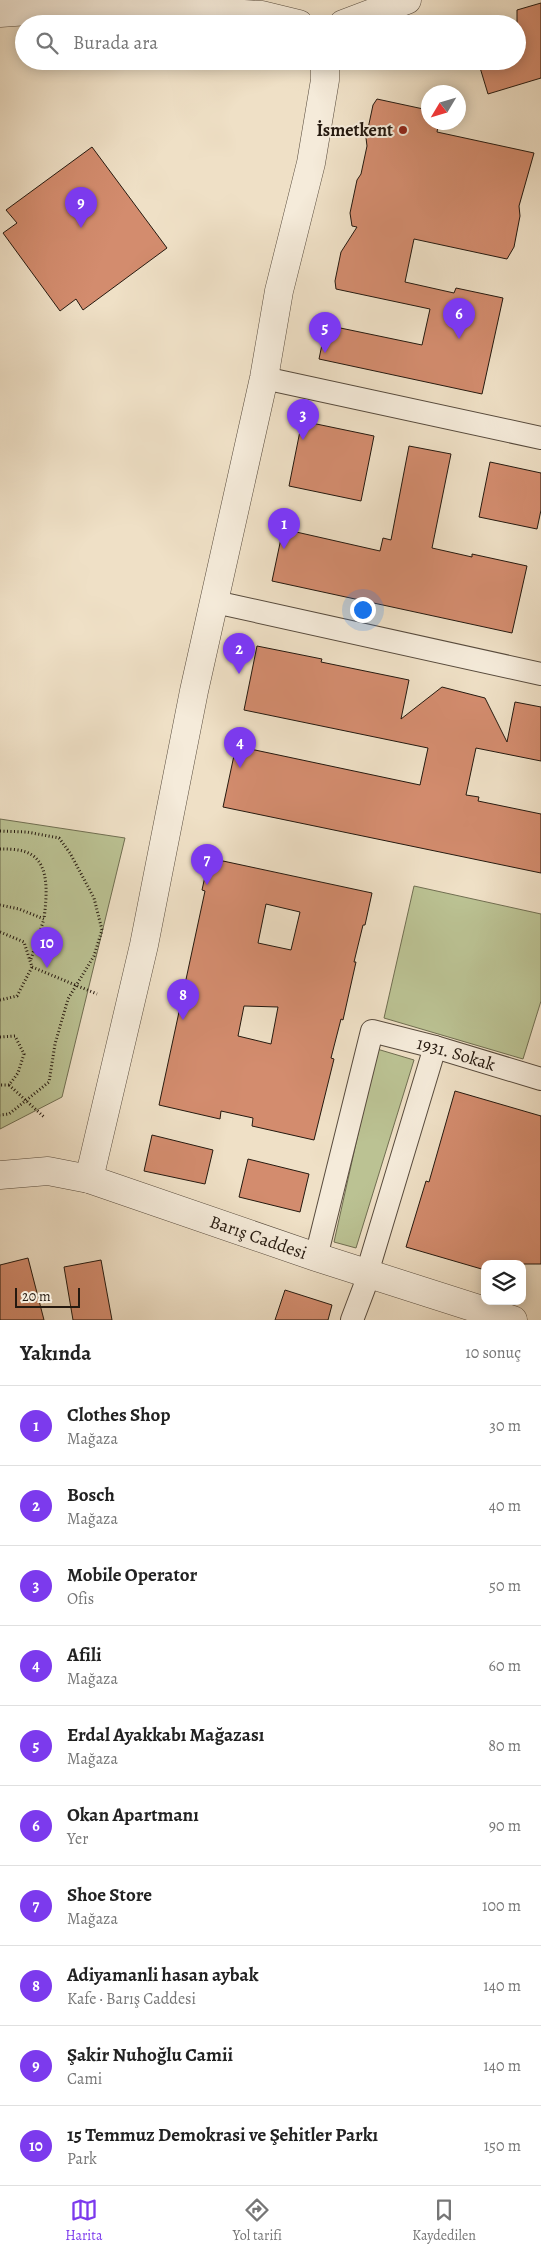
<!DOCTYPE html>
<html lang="tr">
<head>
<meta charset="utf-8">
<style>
  :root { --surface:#fff; --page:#f2f2f2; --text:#222; --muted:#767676; --line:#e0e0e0; --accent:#7c3aed }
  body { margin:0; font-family:Alegreya,serif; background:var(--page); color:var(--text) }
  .controls { position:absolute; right:15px; bottom:15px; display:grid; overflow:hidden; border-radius:10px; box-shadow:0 2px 12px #0003 }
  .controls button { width:45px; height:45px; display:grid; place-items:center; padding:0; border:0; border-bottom:1px solid var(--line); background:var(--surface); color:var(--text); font:25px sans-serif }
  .compass { position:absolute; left:421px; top:85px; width:45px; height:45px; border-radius:50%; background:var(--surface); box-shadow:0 2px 12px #0003; rotate:232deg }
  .scale { position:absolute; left:15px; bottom:12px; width:65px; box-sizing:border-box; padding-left:5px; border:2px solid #25190f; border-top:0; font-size:14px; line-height:18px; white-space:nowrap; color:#25190f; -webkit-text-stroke:4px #f5ebda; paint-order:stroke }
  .you { position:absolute; left:362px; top:609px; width:18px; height:18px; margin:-12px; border:4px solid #fff; border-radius:50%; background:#1a73e8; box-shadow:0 0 0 8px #1a73e833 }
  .badge { display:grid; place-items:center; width:32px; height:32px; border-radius:50%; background:var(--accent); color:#fff; font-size:16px; font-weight:700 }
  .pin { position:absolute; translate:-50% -41px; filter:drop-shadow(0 1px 2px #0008) }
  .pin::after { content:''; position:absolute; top:26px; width:18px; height:15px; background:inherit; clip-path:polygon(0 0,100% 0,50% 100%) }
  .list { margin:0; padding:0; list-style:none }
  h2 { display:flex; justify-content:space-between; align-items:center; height:65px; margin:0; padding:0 20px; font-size:21px }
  h2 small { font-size:16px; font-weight:400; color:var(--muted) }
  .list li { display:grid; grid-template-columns:32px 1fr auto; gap:15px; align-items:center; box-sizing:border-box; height:80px; padding:0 20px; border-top:1px solid var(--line) }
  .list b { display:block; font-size:19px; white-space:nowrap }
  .list p { margin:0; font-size:16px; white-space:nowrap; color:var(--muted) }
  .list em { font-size:16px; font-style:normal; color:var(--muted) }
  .icon { flex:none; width:28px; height:28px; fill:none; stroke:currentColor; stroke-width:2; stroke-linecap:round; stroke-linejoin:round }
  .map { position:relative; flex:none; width:541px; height:1320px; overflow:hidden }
  .search { position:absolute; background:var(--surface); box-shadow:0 2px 12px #0003; left:15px; right:15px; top:15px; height:55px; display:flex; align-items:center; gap:12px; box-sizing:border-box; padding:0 18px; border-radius:28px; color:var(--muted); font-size:19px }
  .sheet { height:865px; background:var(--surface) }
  nav { display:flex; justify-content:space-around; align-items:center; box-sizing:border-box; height:70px; border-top:1px solid var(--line); background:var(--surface); font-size:14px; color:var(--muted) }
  nav a { display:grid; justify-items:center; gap:2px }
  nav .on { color:var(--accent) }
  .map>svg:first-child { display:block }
  .green { fill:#bbc293; stroke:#706e51 }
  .building { fill:#d38c6e; stroke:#25190f; fill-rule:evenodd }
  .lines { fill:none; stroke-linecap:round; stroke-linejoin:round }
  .minor-casing { stroke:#584b3d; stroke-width:24 }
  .tertiary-casing { stroke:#584b3d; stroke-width:29 }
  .path { stroke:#25190f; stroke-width:3; stroke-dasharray:1 2.5; stroke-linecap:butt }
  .minor { stroke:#f5ebda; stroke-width:22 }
  .tertiary { stroke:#f5ebda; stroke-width:28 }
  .poi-dot { fill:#8f2418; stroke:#f5ebda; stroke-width:2 }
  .labels { text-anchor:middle; stroke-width:4; stroke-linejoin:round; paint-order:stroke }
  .poi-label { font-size:18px; font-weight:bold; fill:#25190f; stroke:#f5ebda; text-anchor:end }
  .street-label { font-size:18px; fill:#25190f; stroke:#f5ebda }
</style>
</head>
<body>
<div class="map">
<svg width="541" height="1320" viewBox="0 0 541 1320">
  <rect width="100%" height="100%" fill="#efe0c6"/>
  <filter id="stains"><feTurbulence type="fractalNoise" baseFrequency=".004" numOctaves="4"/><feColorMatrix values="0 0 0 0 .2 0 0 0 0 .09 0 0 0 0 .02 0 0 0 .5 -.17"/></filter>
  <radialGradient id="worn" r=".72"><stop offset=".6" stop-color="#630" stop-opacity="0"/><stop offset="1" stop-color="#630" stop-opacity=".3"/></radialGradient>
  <path class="green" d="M 0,819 L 125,838 L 62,1097 L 0,1129 Z
    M 414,886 L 541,914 L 541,1001 L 523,1059 L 384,1018 Z
    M 377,1049 L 414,1060 L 356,1248 L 334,1242 Z"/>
  <path class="building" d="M 541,3 L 541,78 L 488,94 L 478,61 L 517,61 L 517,10 Z
    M 377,99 L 428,110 L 428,122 L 439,122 L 437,132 L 534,153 L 519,206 L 520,216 L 514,247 L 507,259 L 414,239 L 405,282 L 454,293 L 456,288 L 503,298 L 482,394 L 319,359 L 326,325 L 422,345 L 430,309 L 336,289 L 335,281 L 341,252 L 357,227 L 352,226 L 350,213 L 357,180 L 361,174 L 367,146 L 366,138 L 373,105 Z
    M 92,147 L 167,248 L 83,310 L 76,299 L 60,311 L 3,233 L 17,223 L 6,210 Z
    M 302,421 L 374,436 L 361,501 L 289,486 Z
    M 409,446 L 451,454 L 432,548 L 472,557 L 472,554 L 527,566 L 512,633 L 272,581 L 283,529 L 380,551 L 383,538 L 391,540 Z
    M 490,462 L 541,473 L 541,510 L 537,529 L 479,517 Z
    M 257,646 L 322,659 L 321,662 L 409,680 L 401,719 L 442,687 L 485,698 L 507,742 L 515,702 L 541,707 L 541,761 L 476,748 L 466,795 L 479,797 L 478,801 L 541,814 L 541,873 L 223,807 L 236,746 L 420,785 L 428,748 L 244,710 Z
    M 209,858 L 372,893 L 365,925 L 363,925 L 354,962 L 356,962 L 343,1020 L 341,1019 L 331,1058 L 334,1059 L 314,1140 L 252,1126 L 253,1118 L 221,1111 L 220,1119 L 159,1105 L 205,891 L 202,890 ZM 266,904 L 300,912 L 291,950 L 258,943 ZM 244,1006 L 278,1007 L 271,1044 L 238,1036 Z
    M 455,1091 L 541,1116 L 541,1264 L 485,1264 L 485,1270 L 406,1247 L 426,1181 L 429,1182 Z
    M 152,1135 L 213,1150 L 205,1184 L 144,1171 Z
    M 248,1159 L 309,1174 L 300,1212 L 239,1197 Z
    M 28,1258 L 44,1320 L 0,1320 L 0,1265 Z
    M 101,1260 L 112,1320 L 73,1320 L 64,1267 Z
    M 285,1290 L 332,1305 L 328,1320 L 275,1320 Z"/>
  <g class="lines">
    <defs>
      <g id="minor">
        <path d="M 264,378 L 541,438"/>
        <path d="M 215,602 L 541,674"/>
        <path id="s1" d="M 316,1257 L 372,1031 L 435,1047 L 541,1079"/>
        <path d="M 367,1273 L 435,1047"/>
        <path d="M 352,1320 L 369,1275"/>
      </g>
      <g id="tertiary">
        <path d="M 0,13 L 100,6 L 262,15 L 299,24"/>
        <path d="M 343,24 L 407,0"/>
        <path id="s2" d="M 0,1175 L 48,1171 L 89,1179 L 316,1257 L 513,1320"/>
        <path d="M 89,1179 L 144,945 L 194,691 L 264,378 L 279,291 L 311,163 L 325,80 L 325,61"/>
      </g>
    </defs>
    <use href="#minor" class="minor-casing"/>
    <use href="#tertiary" class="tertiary-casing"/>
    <path class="path" d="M 0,831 L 27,832 L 59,838 L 70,853 L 94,898 L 102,930 L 94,956 L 68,999 L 55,1044 L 49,1082 L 9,1114 L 0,1115
      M 0,849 C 10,849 23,849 32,855 C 51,867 46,901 44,919 L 19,909 L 0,905
      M 0,932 L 24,942 L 32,967 L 17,996 L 0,1000
      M 31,959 L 44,919
      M 32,967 L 97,994
      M 0,1037 L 15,1036 L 24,1054 L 18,1073 L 9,1085 L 0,1085
      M 9,1085 L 44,1117"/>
    <use href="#minor" class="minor"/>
    <use href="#tertiary" class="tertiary"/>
  </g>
  <circle class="poi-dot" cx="403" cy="130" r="5"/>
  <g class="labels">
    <g class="poi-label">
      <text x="393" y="136">İsmetkent</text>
    </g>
    <g class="street-label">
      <text dy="6" stroke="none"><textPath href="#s1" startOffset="320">1931. Sokak</textPath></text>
      <text dy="6" stroke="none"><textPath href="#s2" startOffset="269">Barış Caddesi</textPath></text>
    </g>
  </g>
  <rect width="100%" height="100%" filter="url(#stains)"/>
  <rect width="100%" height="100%" fill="url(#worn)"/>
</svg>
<div class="controls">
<button><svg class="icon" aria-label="layers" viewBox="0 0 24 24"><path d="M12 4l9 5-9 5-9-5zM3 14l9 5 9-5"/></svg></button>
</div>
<svg class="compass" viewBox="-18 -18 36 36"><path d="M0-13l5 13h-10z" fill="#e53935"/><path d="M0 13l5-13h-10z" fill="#767676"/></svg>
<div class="scale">20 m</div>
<div class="you"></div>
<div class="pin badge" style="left:284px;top:549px">1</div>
<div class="pin badge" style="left:239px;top:674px">2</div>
<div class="pin badge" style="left:303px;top:440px">3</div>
<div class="pin badge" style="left:240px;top:768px">4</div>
<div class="pin badge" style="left:325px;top:353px">5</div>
<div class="pin badge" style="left:459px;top:339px">6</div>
<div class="pin badge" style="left:207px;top:885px">7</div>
<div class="pin badge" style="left:183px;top:1020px">8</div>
<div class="pin badge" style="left:81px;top:228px">9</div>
<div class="pin badge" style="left:47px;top:968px">10</div>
<div class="search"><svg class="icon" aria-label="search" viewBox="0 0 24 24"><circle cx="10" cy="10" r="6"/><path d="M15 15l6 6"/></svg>Burada ara</div>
</div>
<section class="sheet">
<h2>Yakında<small>10 sonuç</small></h2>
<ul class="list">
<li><span class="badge">1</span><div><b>Clothes Shop</b><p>Mağaza</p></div><em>30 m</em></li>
<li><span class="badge">2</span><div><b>Bosch</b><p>Mağaza</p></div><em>40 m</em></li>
<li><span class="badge">3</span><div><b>Mobile Operator</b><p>Ofis</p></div><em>50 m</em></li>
<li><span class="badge">4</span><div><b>Afili</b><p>Mağaza</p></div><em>60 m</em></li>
<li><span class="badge">5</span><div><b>Erdal Ayakkabı Mağazası</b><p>Mağaza</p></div><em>80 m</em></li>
<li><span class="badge">6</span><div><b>Okan Apartmanı</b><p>Yer</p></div><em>90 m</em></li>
<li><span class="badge">7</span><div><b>Shoe Store</b><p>Mağaza</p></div><em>100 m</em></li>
<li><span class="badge">8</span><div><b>Adiyamanli hasan aybak</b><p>Kafe · Barış Caddesi</p></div><em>140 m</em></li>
<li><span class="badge">9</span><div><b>Şakir Nuhoğlu Camii</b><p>Cami</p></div><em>140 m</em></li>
<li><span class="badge">10</span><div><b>15 Temmuz Demokrasi ve Şehitler Parkı</b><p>Park</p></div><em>150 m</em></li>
</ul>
</section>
<nav>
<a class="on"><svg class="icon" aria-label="map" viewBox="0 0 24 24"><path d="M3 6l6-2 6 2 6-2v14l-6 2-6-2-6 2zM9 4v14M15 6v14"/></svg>Harita</a>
<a><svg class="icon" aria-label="directions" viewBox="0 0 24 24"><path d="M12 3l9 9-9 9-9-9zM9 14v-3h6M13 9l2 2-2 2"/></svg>Yol tarifi</a>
<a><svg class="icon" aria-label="saved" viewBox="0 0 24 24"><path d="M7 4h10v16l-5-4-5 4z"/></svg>Kaydedilen</a>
</nav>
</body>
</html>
